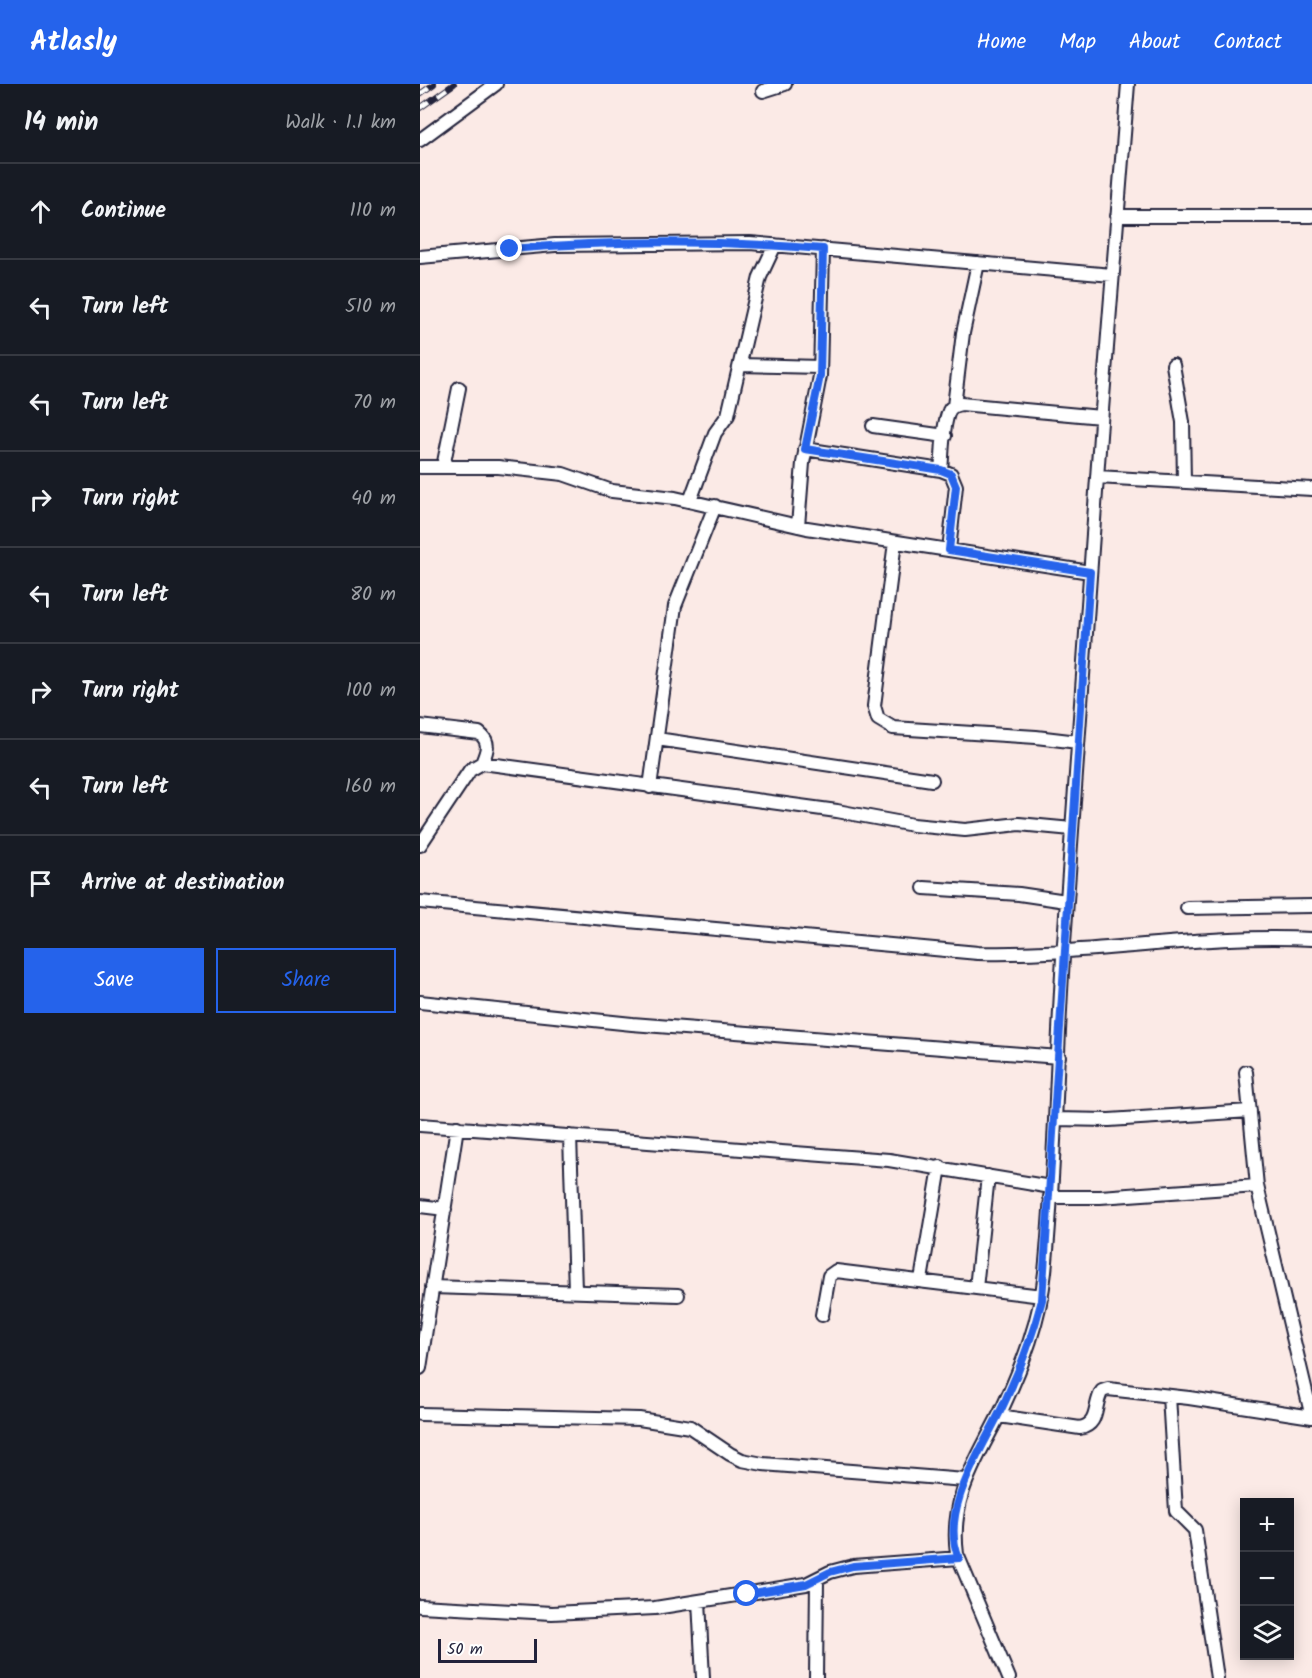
<!DOCTYPE html>
<html lang="en">
<head>
<meta charset="utf-8">
<style>
  :root { --surface:#171b24; --page:#20242c; --text:#f1f3f6; --muted:#9ea1a6; --line:#363941; --accent:#2563eb }
  body { margin:0; font-family:Kalam,sans-serif; background:var(--page); color:var(--text) }
  .controls { position:absolute; right:18px; bottom:18px; display:grid; overflow:hidden; border-radius:0px; box-shadow:0 3px 15px #0003 }
  .controls button { width:54px; height:54px; display:grid; place-items:center; padding:0; border:0; border-bottom:2px solid var(--line); background:var(--surface); color:var(--text); font:30px sans-serif }
  .scale { position:absolute; left:18px; bottom:15px; width:99px; box-sizing:border-box; padding-left:6px; border:3px solid #22223b; border-top:0; font-size:16px; line-height:21px; white-space:nowrap; color:#22223b; -webkit-text-stroke:4px #fff; paint-order:stroke }
  .stop { position:absolute; width:18px; height:18px; margin:-14px; border:4px solid #2563eb; border-radius:50%; background:#fff }
  .stop.end { background:#2563eb; border-color:#fff; box-shadow:0 2px 6px #0008 }
  .list { margin:0; padding:0; list-style:none }
  h2 { display:flex; justify-content:space-between; align-items:center; height:78px; margin:0; padding:0 24px; font-size:26px }
  h2 small { font-size:20px; font-weight:400; color:var(--muted) }
  .list li { display:grid; grid-template-columns:39px 1fr auto; gap:18px; align-items:center; box-sizing:border-box; height:96px; padding:0 24px; border-top:2px solid var(--line) }
  .list b { display:block; font-size:22px; white-space:nowrap }
  .list em { font-size:20px; font-style:normal; color:var(--muted) }
  .actions { display:flex; gap:12px; padding:18px 24px }
  .actions a { flex:1; padding:14px 0; border:2px solid var(--accent); border-radius:0px; text-align:center; font-size:21px; color:var(--accent) }
  .actions .main { background:var(--accent); color:#fff }
  .icon { flex:none; width:33px; height:33px; fill:none; stroke:currentColor; stroke-width:2; stroke-linecap:round; stroke-linejoin:round }
  .map { position:relative; flex:none; width:892px; height:1594px; overflow:hidden }
  header { display:flex; align-items:center; gap:36px; box-sizing:border-box; height:84px; padding:0 30px; background:var(--accent); color:#fff }
  header strong { font-size:28px }
  nav { display:flex; gap:33px; margin-inline-start:auto; font-size:21px }
  main { display:flex }
  aside { flex:1; background:var(--surface) }
  .map>svg:first-child { display:block }
  .lines { fill:none; stroke-linecap:round; stroke-linejoin:round }
  .minor-casing { stroke:#22223b; stroke-width:16 }
  .minor { stroke:#fff; stroke-width:12 }
  .rail-casing { stroke:#22223b; stroke-width:6 }
  .rail { stroke:#fff; stroke-width:4; stroke-dasharray:11; stroke-linecap:butt }
  .route { stroke:#2563eb; stroke-width:8 }
</style>
</head>
<body>
<header>
<strong>Atlasly</strong>
<nav><a>Home</a><a>Map</a><a>About</a><a>Contact</a></nav>
</header>
<main>
<aside>
<h2>14 min<small>Walk · 1.1 km</small></h2>
<ul class="list">
<li><svg class="icon" aria-label="ahead" viewBox="0 0 24 24"><path d="M12 20V5M6 11l6-6 6 6"/></svg><div><b>Continue</b></div><em>110 m</em></li>
<li><svg class="icon" aria-label="left" viewBox="0 0 24 24"><path d="M17 20v-9H6M10 6l-5 5 5 5"/></svg><div><b>Turn left</b></div><em>510 m</em></li>
<li><svg class="icon" aria-label="left" viewBox="0 0 24 24"><path d="M17 20v-9H6M10 6l-5 5 5 5"/></svg><div><b>Turn left</b></div><em>70 m</em></li>
<li><svg class="icon" aria-label="right" viewBox="0 0 24 24"><path d="M7 20v-9h11M14 6l5 5-5 5"/></svg><div><b>Turn right</b></div><em>40 m</em></li>
<li><svg class="icon" aria-label="left" viewBox="0 0 24 24"><path d="M17 20v-9H6M10 6l-5 5 5 5"/></svg><div><b>Turn left</b></div><em>80 m</em></li>
<li><svg class="icon" aria-label="right" viewBox="0 0 24 24"><path d="M7 20v-9h11M14 6l5 5-5 5"/></svg><div><b>Turn right</b></div><em>100 m</em></li>
<li><svg class="icon" aria-label="left" viewBox="0 0 24 24"><path d="M17 20v-9H6M10 6l-5 5 5 5"/></svg><div><b>Turn left</b></div><em>160 m</em></li>
<li><svg class="icon" aria-label="arrive" viewBox="0 0 24 24"><path d="M6 21V4h12l-3 4 3 4H6"/></svg><div><b>Arrive at destination</b></div></li>
</ul>
<div class="actions"><a class="main">Save</a><a>Share</a></div>
</aside>
<div class="map">
<svg width="892" height="1594" viewBox="0 0 892 1594">
  <rect width="100%" height="100%" fill="#fbeae6"/>
  <filter id="ink" filterUnits="userSpaceOnUse"><feTurbulence type="fractalNoise" baseFrequency=".0167" numOctaves="2"/><feDisplacementMap in="SourceGraphic" scale="12" xChannelSelector="R" yChannelSelector="G"/><feConvolveMatrix kernelMatrix="1 2 1 2 8 2 1 2 1" color-interpolation-filters="sRGB"/></filter>
  <g filter="url(#ink)">
    <g class="lines">
      <defs>
        <path id="minor" d="M 343,7 L 365,0
          M 0,56 L 76,0
          M 697,132 L 892,132
          M 0,173 L 135,161 L 330,159 L 692,191
          M 320,281 L 400,283
          M 753,281 L 763,338 L 764,398
          M 534,322 L 543,249 L 558,179
          M 453,342 L 525,352
          M 385,365 L 521,386 L 531,390 L 536,402 L 529,466
          M 0,383 L 78,383 L 143,390 L 192,407 L 255,414 L 387,444 L 670,488
          M 23,383 L 39,304
          M 521,386 C 523,368 522,343 529,327 C 531,322 536,321 541,320 L 681,333
          M 677,393 L 892,405
          M 270,417 L 295,349 L 308,331 L 340,193 L 355,161
          M 378,442 L 383,379 L 400,292 L 403,165
          M 475,458 L 454,622 L 458,635 L 473,644 L 616,653 L 658,658
          M 0,642 L 59,649 C 71,658 67,667 62,679
          M 237,655 L 512,696
          M 230,703 L 255,522 L 295,422
          M 0,761 L 50,686 L 62,679 L 417,727 L 493,741 L 545,746 L 599,740 L 652,745
          M 504,804 L 599,810 L 646,817
          M 0,818 L 558,869 C 669,872 780,849 892,855
          M 767,824 L 892,822
          M 0,918 L 212,940 L 639,973
          M 826,988 L 837,1102 L 892,1333
          M 635,1035 L 689,1036 L 830,1027
          M 0,1041 L 469,1076 L 631,1103
          M 150,1052 L 155,1206
          M 630,1113 L 680,1113 L 837,1102
          M 0,1122 L 25,1125
          M 501,1196 L 520,1083
          M 12,1203 L 258,1211
          M 556,1204 L 568,1092
          M 402,1231 L 409,1192 L 416,1187 L 622,1212
          M 0,1284 L 37,1043
          M 749,1312 L 756,1427 L 775,1446 L 797,1594
          M 0,1330 L 219,1335 L 270,1343 L 310,1370 L 322,1376 L 343,1380 L 545,1396
          M 579,1332 L 660,1344 C 680,1340 673,1321 682,1307 L 688,1305 L 769,1314 L 892,1333
          M 279,1517 L 283,1594
          M 0,1522 L 132,1529 L 235,1524 L 386,1500 L 410,1488 L 433,1482 L 539,1474
          M 396,1594 L 397,1496
          M 589,1594 L 537,1470 C 529,1411 559,1373 583,1323 C 603,1280 620,1236 625,1188 C 636,1079 636,969 644,859 C 663,573 684,286 708,0"/>
      </defs>
      <use href="#minor" class="minor-casing"/>
      <use href="#minor" class="minor"/>
      <defs>
        <path id="rail" d="M 0,10 L 14,0
          M 0,24 L 34,0"/>
      </defs>
      <use href="#rail" class="rail-casing"/>
      <use href="#rail" class="rail"/>
    </g>
  </g>
  <g class="lines" filter="url(#ink)">
    <path class="route" d="M 90,165 C 194,156 299,156 403,165 L 400,292 L 385,365 L 521,386 L 531,390 L 536,402 L 529,466 L 670,488 L 622,1216 C 613,1250 601,1283 586,1315 C 567,1359 517,1425 539,1474 L 433,1482 L 410,1488 L 386,1500 L 327,1510"/>
  </g>
</svg>
<div class="controls">
<button>+</button>
<button>−</button>
<button><svg class="icon" aria-label="layers" viewBox="0 0 24 24"><path d="M12 4l9 5-9 5-9-5zM3 14l9 5 9-5"/></svg></button>
</div>
<div class="scale">50 m</div>
<div class="stop" style="left:327px;top:1510px"></div>
<div class="stop end" style="left:90px;top:165px"></div>
</div>
</main>
</body>
</html>
